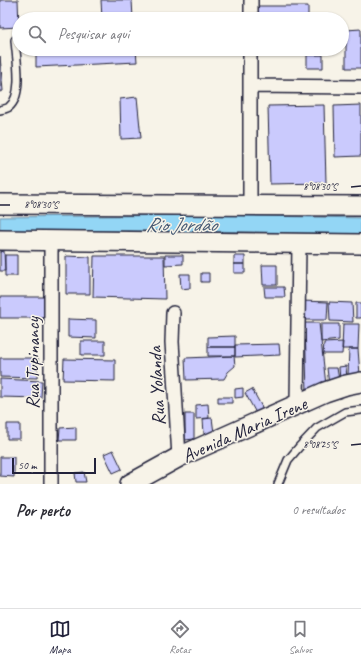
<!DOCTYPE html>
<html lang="pt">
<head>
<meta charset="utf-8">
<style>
  :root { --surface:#fff; --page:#f7f7f7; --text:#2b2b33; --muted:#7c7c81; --line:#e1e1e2; --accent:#22223b }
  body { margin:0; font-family:Caveat,sans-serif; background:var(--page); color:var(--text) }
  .scale { position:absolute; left:12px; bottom:10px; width:84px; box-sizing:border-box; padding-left:4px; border:2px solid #22223b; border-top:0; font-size:11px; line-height:14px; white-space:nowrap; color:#22223b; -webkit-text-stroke:3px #f7f3e8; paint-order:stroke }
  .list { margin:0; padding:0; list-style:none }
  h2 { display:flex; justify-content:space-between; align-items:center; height:52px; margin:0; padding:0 16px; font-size:17px }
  h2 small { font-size:13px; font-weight:400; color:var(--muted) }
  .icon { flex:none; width:22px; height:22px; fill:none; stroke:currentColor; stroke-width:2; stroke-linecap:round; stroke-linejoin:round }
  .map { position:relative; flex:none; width:361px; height:484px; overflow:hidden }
  .search { position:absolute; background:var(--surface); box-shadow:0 1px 3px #0004; left:12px; right:12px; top:12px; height:44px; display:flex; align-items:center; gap:10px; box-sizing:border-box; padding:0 14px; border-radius:22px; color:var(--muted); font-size:15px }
  .sheet { height:124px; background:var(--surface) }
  nav { display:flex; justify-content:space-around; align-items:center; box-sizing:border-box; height:56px; border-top:1px solid var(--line); background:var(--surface); font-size:11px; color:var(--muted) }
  nav a { display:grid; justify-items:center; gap:2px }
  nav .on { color:var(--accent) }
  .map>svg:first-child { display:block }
  .water { fill:#93d6f5; stroke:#668eab }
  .building { fill:#cacafd; stroke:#22223b }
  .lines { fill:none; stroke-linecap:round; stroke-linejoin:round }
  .lane-casing { stroke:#22223b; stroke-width:10 }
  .street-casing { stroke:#22223b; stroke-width:16 }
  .secondary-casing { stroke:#22223b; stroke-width:22 }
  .lane { stroke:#f7f3e8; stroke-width:7 }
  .street { stroke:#f7f3e8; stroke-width:13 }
  .secondary { stroke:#f7f3e8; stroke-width:19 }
  .ticks { fill:none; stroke:#22223b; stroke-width:1.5 }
  .labels { text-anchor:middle; stroke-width:3; stroke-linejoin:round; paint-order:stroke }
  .street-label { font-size:19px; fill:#22223b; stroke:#f7f3e8 }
  .water-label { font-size:20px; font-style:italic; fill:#445873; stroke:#f7f3e8 }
  .ticks-label { font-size:10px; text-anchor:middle; fill:#22223b; stroke:#f7f3e8; stroke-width:3; stroke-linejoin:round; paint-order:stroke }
</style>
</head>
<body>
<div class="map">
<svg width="361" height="484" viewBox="0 0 361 484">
  <rect width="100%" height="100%" fill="#f7f3e8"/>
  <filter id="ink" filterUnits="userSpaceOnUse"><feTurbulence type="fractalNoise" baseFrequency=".025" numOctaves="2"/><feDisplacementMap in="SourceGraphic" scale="8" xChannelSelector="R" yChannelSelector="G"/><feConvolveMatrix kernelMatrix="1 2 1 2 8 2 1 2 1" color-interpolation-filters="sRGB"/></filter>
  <g filter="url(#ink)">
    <path class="water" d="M 209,215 L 361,218 L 361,234 L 203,231 L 0,231 L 0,217 Z"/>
    <path class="building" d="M 0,0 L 18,0 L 19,27 L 0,28 Z
      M 101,0 L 132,0 L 133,19 L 102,19 Z
      M 257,6 L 308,6 L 308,18 L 260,18 Z
      M 260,18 L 308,18 L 308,19 L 260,19 Z
      M 361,29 L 361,68 L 346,68 L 346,30 Z
      M 30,49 L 136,49 L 137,62 L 36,67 L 36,49 Z
      M 307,55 L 323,55 L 323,68 L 307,68 Z
      M 0,56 L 3,91 L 0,92 Z
      M 137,97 L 141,138 L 121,139 L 120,99 Z
      M 324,105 L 326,183 L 270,184 L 268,106 Z
      M 361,105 L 361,156 L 335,157 L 334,106 Z
      M 4,251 L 5,271 L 0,271 L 0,252 Z
      M 5,255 L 17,255 L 17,276 L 5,276 Z
      M 165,255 L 183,255 L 183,264 L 165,265 Z
      M 66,256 L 90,257 L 90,294 L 66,294 Z
      M 94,256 L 164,256 L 165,299 L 93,297 Z
      M 234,256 L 245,256 L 245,264 L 234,264 Z
      M 234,264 L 245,264 L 245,273 L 234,273 Z
      M 262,265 L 277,265 L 277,285 L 263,285 Z
      M 201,273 L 209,273 L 209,282 L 201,282 Z
      M 180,274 L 190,274 L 190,288 L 181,289 Z
      M 264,287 L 284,287 L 285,297 L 265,297 Z
      M 0,297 L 44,297 L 44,318 L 0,318 Z
      M 302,301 L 328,302 L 327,320 L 303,320 Z
      M 329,302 L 352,303 L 353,322 L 330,321 Z
      M 356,303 L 361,303 L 361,318 L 356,318 Z
      M 68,319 L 96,320 L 96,338 L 68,337 Z
      M 305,323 L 319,323 L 326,385 L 307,392 Z
      M 321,324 L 339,324 L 339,340 L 321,342 Z
      M 343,324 L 359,324 L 358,349 L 342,349 Z
      M 235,336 L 235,347 L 208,347 L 208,337 Z
      M 81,341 L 105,341 L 105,355 L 81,355 Z
      M 343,342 L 342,354 L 323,354 L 324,343 Z
      M 279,344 L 280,355 L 235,357 L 235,345 Z
      M 208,347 L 235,347 L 235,356 L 208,356 Z
      M 349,349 L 358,349 L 360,375 L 348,375 Z
      M 234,356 L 235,366 L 228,372 L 224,379 L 186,380 L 185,358 Z
      M 0,358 L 38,358 L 37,378 L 0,377 Z
      M 64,359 L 115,360 L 115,381 L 63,380 Z
      M 346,366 L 347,380 L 340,380 L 339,367 Z
      M 327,368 L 337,368 L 339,380 L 329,385 Z
      M 0,379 L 42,381 L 41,398 L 0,397 Z
      M 243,388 L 243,397 L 235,398 L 235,389 Z
      M 252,389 L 263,409 L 256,413 L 245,393 Z
      M 218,397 L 232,397 L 232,403 L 218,403 Z
      M 208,404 L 209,418 L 196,419 L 196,405 Z
      M 185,414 L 194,414 L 194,439 L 185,440 Z
      M 212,418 L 214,433 L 204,434 L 203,419 Z
      M 7,424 L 20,424 L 20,439 L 7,439 Z
      M 76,427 L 76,440 L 59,440 L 60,428 Z
      M 113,450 L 122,469 L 113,473 L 104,454 Z
      M 0,457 L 14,457 L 14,477 L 0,476 Z
      M 84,472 L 86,482 L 76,482 L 75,473 Z"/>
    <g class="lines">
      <defs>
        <path id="lane" d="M 0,110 C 3,109 7,109 9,107 C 24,95 16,57 15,40
          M 278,484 L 288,460 L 299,447 L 317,428 L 345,412 L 361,410"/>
        <path id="street" d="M 251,19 L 251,0
          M 250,86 L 361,87
          M 250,205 L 250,49
          M 51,241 L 51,484
          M 173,313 L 172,342 L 179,457
          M 297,404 L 299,243"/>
        <path id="secondary" d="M 0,204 L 361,206
          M 0,240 L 361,244
          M 130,484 L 179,457 L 325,392 L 346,385 L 361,382"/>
      </defs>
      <use href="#lane" class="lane-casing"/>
      <use href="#street" class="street-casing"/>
      <use href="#secondary" class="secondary-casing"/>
      <use href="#lane" class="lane"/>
      <use href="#street" class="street"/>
      <use href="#secondary" class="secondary"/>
    </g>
  </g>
  <path class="ticks" d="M 351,187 L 361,186M 0,205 L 10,205M 351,445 L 361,444"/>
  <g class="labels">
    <g class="street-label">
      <text transform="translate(32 363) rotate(-90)" y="7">Rua Tupinancy</text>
      <text transform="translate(156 386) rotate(-93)" y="7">Rua Yolanda</text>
      <text transform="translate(244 429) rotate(-24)" y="7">Avenida Maria Irene</text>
    </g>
    <g class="water-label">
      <text x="181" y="231">Rio Jordão</text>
    </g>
  </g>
  <g class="ticks-label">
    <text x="320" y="190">8°08'30"S</text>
    <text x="41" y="208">8°08'30"S</text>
    <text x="320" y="448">8°08'25"S</text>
  </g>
</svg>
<div class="scale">50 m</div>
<div class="search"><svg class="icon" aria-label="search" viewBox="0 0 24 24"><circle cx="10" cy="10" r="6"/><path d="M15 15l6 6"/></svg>Pesquisar aqui</div>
</div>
<section class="sheet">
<h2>Por perto<small>0 resultados</small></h2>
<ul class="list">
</ul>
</section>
<nav>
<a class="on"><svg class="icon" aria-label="map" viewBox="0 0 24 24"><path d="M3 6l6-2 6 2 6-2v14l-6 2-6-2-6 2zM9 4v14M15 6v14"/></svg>Mapa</a>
<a><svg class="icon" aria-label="directions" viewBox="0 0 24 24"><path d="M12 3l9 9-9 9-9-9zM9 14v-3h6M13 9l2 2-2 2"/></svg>Rotas</a>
<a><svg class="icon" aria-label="saved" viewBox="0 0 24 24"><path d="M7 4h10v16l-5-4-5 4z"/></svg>Salvos</a>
</nav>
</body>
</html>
